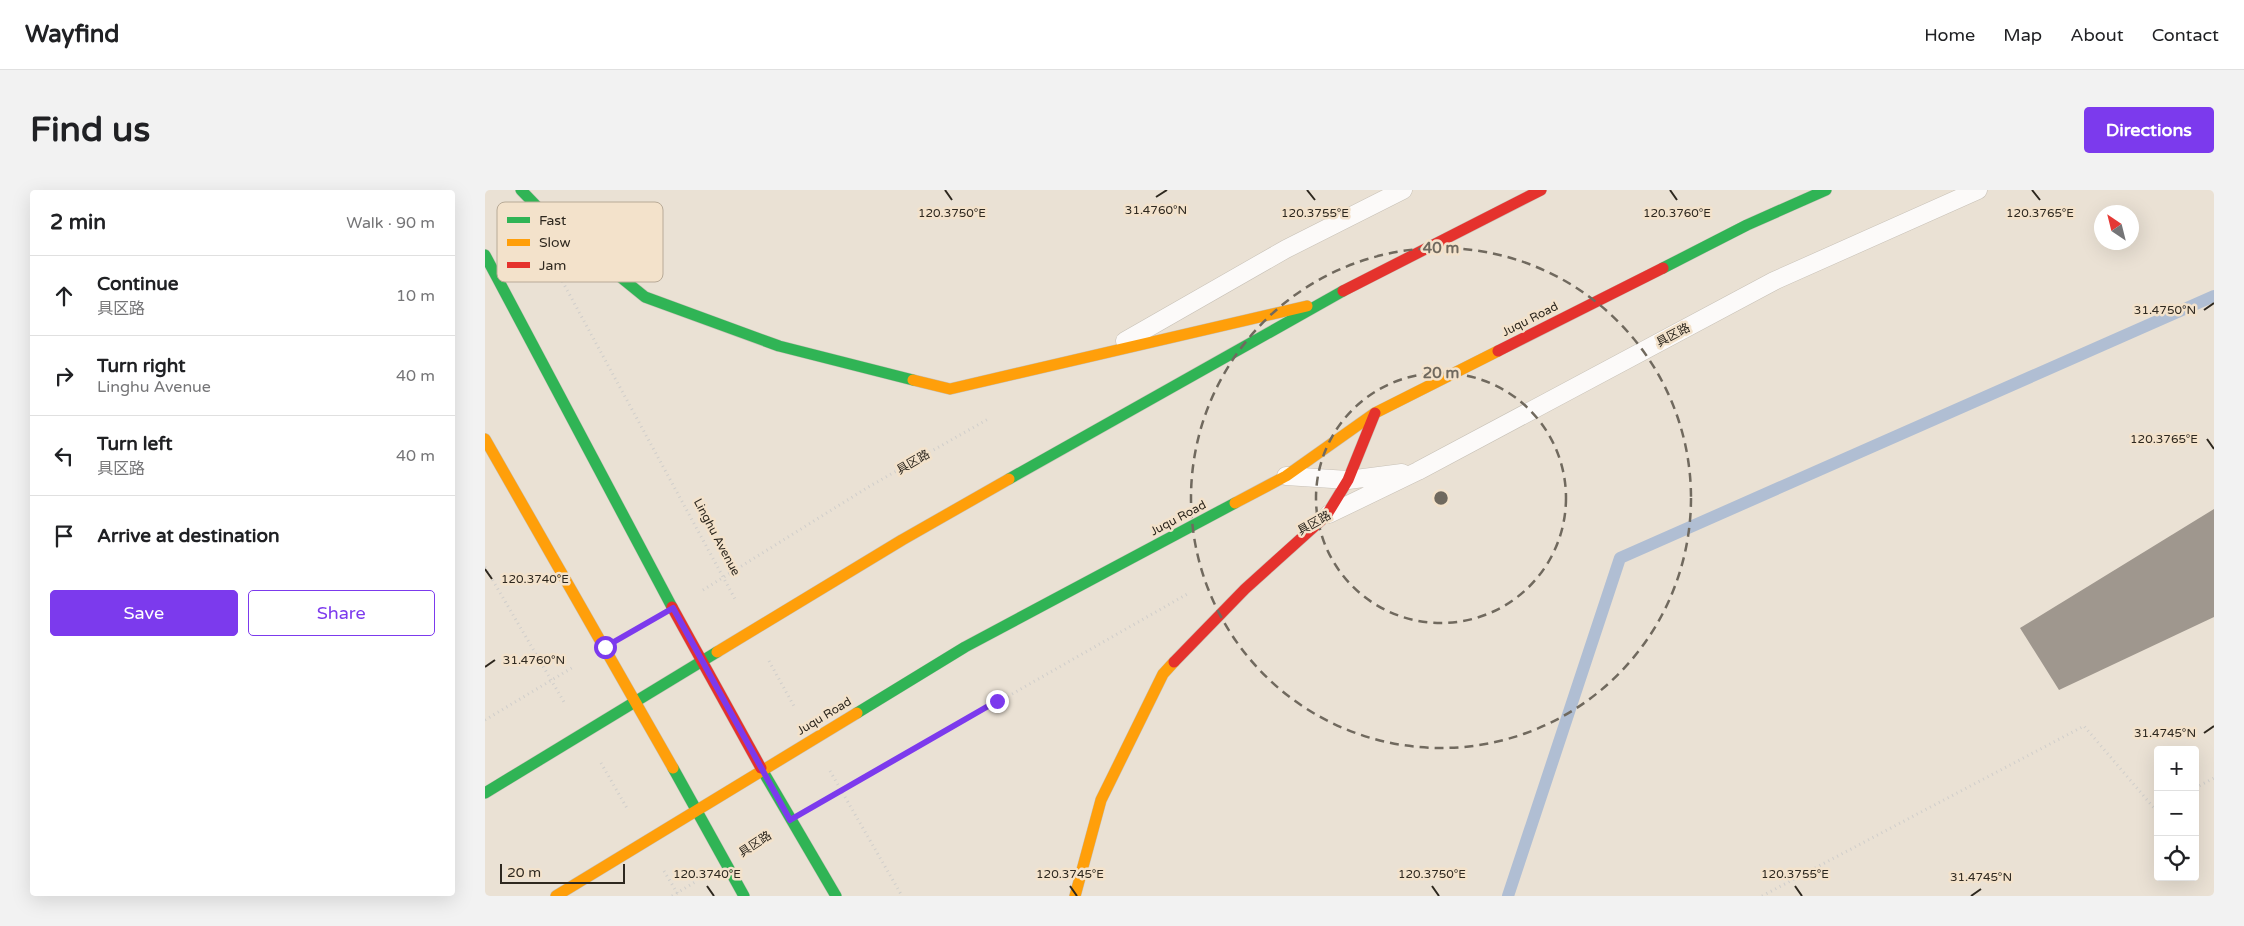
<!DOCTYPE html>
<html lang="en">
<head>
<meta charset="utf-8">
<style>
  :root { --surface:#fff; --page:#f2f2f2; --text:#202124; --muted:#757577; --line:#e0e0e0; --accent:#7c3aed }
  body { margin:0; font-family:"Varela Round","Noto Sans SC",sans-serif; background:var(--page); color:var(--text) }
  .controls { position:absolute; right:15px; bottom:15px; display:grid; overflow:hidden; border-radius:5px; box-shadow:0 5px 20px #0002 }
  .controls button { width:45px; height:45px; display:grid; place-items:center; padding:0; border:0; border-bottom:1px solid var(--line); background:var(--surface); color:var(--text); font:25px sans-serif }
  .compass { position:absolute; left:1609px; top:15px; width:45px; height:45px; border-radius:50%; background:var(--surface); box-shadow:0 5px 20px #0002; rotate:325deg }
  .scale { position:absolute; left:15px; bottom:12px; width:125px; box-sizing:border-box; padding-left:5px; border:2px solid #2e281f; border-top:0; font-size:14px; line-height:18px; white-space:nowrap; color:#2e281f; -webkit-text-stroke:4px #f3e2cb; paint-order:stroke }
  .stop { position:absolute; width:15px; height:15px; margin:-11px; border:4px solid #7c3aed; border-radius:50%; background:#fff }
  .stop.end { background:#7c3aed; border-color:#fff; box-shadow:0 1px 5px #0008 }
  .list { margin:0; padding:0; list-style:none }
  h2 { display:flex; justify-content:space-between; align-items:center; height:65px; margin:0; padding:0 20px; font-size:21px }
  h2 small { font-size:16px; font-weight:400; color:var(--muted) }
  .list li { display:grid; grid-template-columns:32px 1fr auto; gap:15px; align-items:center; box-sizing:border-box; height:80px; padding:0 20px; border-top:1px solid var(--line) }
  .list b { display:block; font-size:19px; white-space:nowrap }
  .list p { margin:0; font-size:16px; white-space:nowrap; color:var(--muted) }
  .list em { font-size:16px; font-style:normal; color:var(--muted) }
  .actions { display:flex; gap:10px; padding:15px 20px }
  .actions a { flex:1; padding:11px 0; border:1px solid var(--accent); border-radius:5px; text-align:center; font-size:18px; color:var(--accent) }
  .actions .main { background:var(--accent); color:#fff }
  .icon { flex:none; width:28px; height:28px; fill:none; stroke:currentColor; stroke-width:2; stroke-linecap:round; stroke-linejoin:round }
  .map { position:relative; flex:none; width:1729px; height:706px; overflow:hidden; border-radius:5px }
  header { display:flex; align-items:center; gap:30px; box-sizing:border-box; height:70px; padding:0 25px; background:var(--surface); border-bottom:1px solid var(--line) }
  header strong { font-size:24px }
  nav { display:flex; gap:28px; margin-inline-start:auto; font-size:18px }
  .intro { display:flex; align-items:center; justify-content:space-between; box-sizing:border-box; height:120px; padding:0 30px }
  h1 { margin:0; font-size:35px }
  .button { padding:12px 22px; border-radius:5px; background:var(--accent); color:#fff; font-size:18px; font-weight:700 }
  main { display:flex; gap:30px; padding:0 30px }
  aside { flex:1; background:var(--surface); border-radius:5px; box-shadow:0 5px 20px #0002 }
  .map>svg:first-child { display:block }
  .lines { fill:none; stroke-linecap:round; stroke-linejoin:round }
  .stream { stroke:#b0bed3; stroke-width:12 }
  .building { fill:#9f978e }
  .lane-casing { stroke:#c7c0b6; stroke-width:19 }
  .fast-casing { stroke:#c7c0b6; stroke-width:12 }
  .slow-casing { stroke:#c7c0b6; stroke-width:12 }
  .jam-casing { stroke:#c7c0b6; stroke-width:12 }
  .path { stroke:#d0cecb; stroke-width:3; stroke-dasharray:1 4; stroke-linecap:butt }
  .lane { stroke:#fcfaf9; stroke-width:18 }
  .fast { stroke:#30b455; stroke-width:11 }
  .slow { stroke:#ff9f0a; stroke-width:11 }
  .jam { stroke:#e5322d; stroke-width:11 }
  .route { stroke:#7c3aed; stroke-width:6 }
  .ticks { fill:none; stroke:#2e281f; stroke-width:2 }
  .ring { fill:none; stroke:#70695e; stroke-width:2.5; stroke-dasharray:9 6 }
  .labels { text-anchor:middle; stroke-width:5; stroke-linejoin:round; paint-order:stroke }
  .street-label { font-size:12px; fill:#2e281f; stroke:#f3e2cb }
  .key { fill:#f3e2cb; stroke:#b8aa97; stroke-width:1 }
  .key-label { font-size:14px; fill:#2e281f }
  .ticks-label { font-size:12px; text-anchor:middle; fill:#2e281f; stroke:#f3e2cb; stroke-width:5; stroke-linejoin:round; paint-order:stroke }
  .centre { fill:#70695e; stroke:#f3e2cb; stroke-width:2.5 }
  .ring-label { font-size:15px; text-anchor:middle; font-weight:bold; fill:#70695e; stroke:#f3e2cb; stroke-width:5; stroke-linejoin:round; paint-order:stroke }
</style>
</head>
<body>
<header>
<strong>Wayfind</strong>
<nav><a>Home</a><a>Map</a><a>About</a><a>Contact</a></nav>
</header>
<div class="intro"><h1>Find us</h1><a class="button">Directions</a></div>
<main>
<aside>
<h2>2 min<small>Walk · 90 m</small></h2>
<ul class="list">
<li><svg class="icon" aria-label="ahead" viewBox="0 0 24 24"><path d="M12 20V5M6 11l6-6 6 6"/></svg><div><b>Continue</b><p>具区路</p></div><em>10 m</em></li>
<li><svg class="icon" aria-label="right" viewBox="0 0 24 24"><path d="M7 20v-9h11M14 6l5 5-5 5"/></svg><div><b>Turn right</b><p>Linghu Avenue</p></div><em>40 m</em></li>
<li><svg class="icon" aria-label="left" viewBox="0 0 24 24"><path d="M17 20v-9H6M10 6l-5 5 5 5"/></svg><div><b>Turn left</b><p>具区路</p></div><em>40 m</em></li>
<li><svg class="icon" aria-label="arrive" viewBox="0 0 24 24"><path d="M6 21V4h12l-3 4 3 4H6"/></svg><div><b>Arrive at destination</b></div></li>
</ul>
<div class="actions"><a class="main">Save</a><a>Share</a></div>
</aside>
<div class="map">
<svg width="1729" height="706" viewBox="0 0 1729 706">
  <rect width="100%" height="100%" fill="#eae1d4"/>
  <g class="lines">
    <path class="stream" d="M 1023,706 L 1135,368 L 1729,106"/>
  </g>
  <path class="building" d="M 1729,319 L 1729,427 L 1574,500 L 1535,438 Z"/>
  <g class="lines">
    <defs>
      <path id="lane" d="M 640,151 L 801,59 L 918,0
        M 801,286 L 863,290 L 917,283
        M 844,324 L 933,281 L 1289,91 L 1493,0"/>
      <path id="fast" d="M 36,0 L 64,29 L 160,107 L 294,156 L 428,190
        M 0,65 L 187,417
        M 1178,78 L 1262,35 L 1341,0
        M 524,289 L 858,101
        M 372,523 L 480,457 L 750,313
        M 188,578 L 259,706
        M 276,578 L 351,706
        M 0,603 L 232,462"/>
      <path id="slow" d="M 428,190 L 465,199 L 822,116
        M 0,249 L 188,578
        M 750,313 L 801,286 L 890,223 L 1013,161
        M 232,462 L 417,350 L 524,289
        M 71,706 L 372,523
        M 590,706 L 616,610 L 678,484 L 689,472"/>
      <path id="jam" d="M 858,101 L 1056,0
        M 1013,161 L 1178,78
        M 187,417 L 276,578
        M 689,472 L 760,399 L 841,326 L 863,290 L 890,223"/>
    </defs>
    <use href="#lane" class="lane-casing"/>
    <use href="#fast" class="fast-casing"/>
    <use href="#slow" class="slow-casing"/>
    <use href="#jam" class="jam-casing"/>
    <path class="path" d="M 75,87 L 250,409
      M 0,377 L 79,512
      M 218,400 L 385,296 L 505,228
      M 284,471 L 310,518
      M 0,530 L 90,476
      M 116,573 L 143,620
      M 345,581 L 417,706
      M 1710,598 L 1729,588
      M 336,613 L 704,403
      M 179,681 L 194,706
      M 187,706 L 210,692
      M 1277,706 L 1599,536 L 1669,618 L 1673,616"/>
    <use href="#lane" class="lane"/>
    <use href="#fast" class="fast"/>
    <use href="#slow" class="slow"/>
    <use href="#jam" class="jam"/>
  </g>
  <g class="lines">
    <path class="route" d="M 120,457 L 188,418 L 305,630 L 512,511"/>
  </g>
  <path class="ticks" d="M 460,0 L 467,10M 822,0 L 830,10M 1185,0 L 1192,10M 1547,0 L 1555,10M 671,7 L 682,0M 1719,120 L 1729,113M 1722,249 L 1729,259M 0,379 L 7,389M 0,477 L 10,470M 1719,543 L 1729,536M 222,696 L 229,706M 585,696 L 592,706M 947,696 L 954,706M 1310,696 L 1317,706M 1486,706 L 1496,699"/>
  <g class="ring">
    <circle cx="956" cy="308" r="125"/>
    <circle cx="956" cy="308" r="250"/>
  </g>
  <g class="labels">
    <g class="street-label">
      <text transform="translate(1045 129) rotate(-27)" y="4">Juqu Road</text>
      <text transform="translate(1188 145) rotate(-28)" y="4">具区路</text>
      <text transform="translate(428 272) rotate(-30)" y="4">具区路</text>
      <text transform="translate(693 328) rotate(-28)" y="4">Juqu Road</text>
      <text transform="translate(829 333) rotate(-29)" y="4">具区路</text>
      <text transform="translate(232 347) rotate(62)" y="4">Linghu Avenue</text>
      <text transform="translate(339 526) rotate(-31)" y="4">Juqu Road</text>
      <text transform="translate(270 654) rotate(-33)" y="4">具区路</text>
    </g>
  </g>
  <rect x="12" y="12" width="166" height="80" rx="8" class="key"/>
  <rect x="22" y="27" width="23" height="6" fill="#30b455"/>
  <rect x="22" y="49" width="23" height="7" fill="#ff9f0a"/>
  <rect x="22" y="72" width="23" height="6" fill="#e5322d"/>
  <g class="key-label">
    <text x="54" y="35">Fast</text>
    <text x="54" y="57">Slow</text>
    <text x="54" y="80">Jam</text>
  </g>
  <g class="ticks-label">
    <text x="671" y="24">31.4760°N</text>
    <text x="1555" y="27">120.3765°E</text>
    <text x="467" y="27">120.3750°E</text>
    <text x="830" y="27">120.3755°E</text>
    <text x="1192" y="27">120.3760°E</text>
    <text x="1680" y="124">31.4750°N</text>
    <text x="1679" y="253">120.3765°E</text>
    <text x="50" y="393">120.3740°E</text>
    <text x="49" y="474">31.4760°N</text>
    <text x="1680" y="547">31.4745°N</text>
    <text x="222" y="688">120.3740°E</text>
    <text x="585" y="688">120.3745°E</text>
    <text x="947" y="688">120.3750°E</text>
    <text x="1310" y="688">120.3755°E</text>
    <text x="1496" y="691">31.4745°N</text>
  </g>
  <circle cx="956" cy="308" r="8" class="centre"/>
  <g class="ring-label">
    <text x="956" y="63">40 m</text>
    <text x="956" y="188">20 m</text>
  </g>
</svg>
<div class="controls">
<button>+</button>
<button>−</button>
<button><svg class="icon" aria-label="locate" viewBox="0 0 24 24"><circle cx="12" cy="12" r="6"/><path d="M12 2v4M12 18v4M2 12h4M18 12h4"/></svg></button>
</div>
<svg class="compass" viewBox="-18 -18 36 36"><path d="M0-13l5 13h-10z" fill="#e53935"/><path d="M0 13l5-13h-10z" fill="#757577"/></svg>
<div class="scale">20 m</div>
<div class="stop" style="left:120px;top:457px"></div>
<div class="stop end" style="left:512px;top:511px"></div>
</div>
</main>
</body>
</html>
